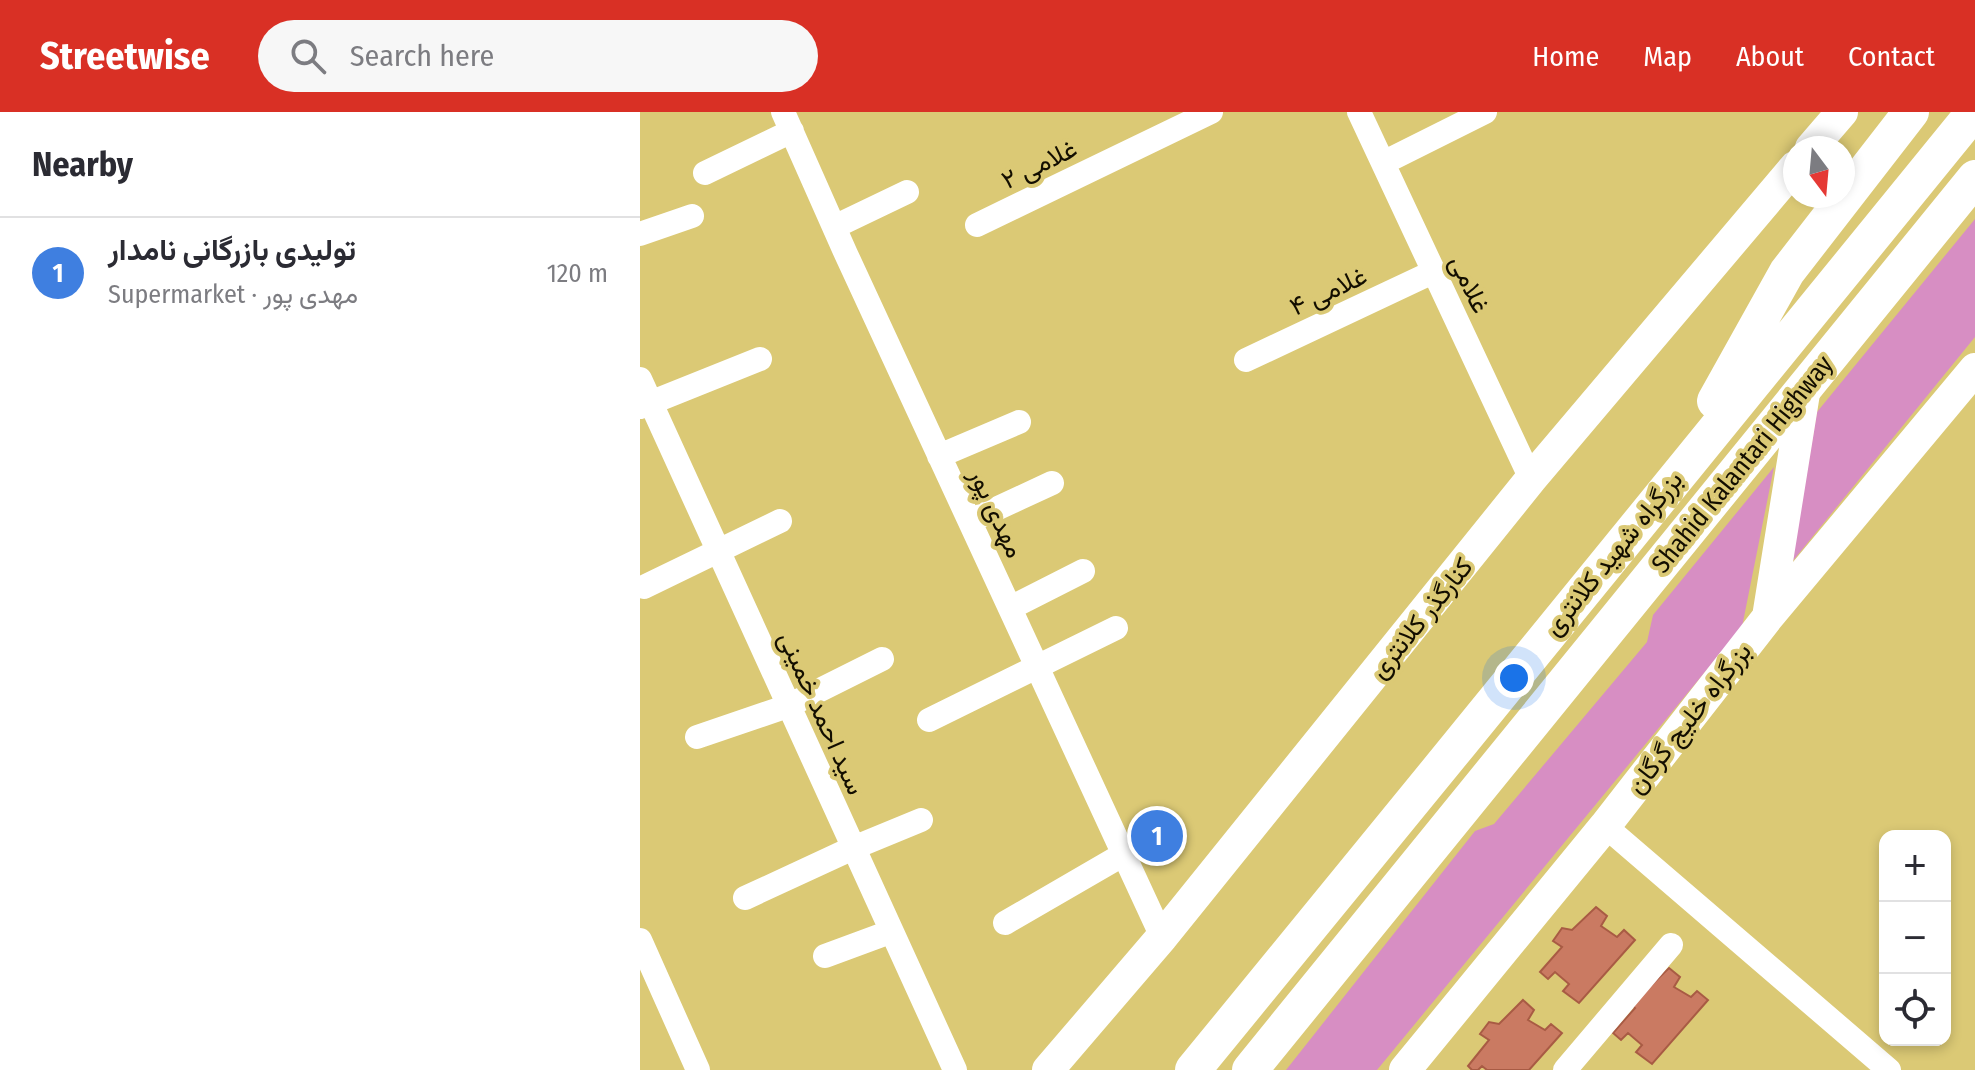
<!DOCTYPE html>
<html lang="en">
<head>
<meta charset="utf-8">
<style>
  :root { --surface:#fff; --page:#f7f7f7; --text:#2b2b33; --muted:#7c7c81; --line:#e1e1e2; --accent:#d93025 }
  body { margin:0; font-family:"Fira Sans Condensed",Vazirmatn,sans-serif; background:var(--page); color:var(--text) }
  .controls { position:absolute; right:24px; bottom:24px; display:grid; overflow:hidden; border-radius:16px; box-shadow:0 4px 12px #0003 }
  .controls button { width:72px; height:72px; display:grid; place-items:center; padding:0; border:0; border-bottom:2px solid var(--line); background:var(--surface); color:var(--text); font:40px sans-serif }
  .compass { position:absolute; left:1143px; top:24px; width:72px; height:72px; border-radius:50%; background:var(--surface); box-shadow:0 4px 12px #0003; rotate:164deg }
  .you { position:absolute; left:874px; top:566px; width:28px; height:28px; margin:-20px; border:6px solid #fff; border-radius:50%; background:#1a73e8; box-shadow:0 0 0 12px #1a73e833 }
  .badge { display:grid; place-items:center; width:52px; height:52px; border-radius:50%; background:var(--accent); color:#fff; font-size:26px; font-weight:700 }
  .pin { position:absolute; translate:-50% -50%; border:4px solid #fff; box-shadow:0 2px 8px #0006 }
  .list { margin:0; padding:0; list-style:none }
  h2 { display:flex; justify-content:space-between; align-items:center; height:104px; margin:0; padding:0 32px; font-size:34px }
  h2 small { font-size:26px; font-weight:400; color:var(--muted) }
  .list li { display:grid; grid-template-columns:52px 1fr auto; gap:24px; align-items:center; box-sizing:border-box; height:112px; padding:0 32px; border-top:2px solid var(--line) }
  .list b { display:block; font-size:30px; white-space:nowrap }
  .list p { margin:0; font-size:26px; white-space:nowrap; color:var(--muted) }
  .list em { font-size:26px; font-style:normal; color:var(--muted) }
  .icon { flex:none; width:44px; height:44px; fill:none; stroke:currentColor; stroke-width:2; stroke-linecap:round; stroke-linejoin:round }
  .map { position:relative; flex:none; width:1335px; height:958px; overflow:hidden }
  header { display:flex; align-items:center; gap:48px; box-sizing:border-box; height:112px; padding:0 40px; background:var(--accent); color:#fff }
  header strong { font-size:38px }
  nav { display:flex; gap:44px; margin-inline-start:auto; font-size:28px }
  .search { width:560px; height:72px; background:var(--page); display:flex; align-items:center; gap:20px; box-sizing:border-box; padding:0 28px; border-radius:44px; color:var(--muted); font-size:30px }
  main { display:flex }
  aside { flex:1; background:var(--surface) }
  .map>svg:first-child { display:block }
  .green { fill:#d78ec3 }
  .building { fill:#ca7a62; stroke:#a85b44; stroke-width:2 }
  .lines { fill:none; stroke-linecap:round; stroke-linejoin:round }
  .minor { stroke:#fff; stroke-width:24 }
  .major { stroke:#fff; stroke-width:32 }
  .highway { stroke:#fff; stroke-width:36 }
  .labels { text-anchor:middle; stroke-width:8; stroke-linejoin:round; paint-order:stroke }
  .street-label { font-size:26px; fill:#130e00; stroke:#dbc975 }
</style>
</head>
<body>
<header>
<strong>Streetwise</strong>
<div class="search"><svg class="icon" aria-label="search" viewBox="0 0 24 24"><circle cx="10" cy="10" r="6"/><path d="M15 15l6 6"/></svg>Search here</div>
<nav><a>Home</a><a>Map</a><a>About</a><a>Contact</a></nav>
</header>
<main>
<aside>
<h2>Nearby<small></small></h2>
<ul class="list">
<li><span class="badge" style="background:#3f7fe0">1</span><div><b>تولیدی بازرگانی نامدار</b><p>Supermarket · مهدی پور</p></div><em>120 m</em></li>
</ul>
</aside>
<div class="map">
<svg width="1335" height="958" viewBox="0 0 1335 958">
  <rect width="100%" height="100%" fill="#dbc975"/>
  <path class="green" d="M 1335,107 L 1335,225 L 1152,450 L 1177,300 Z
    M 1134,355 L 1102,515 L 737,958 L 646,958 L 835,719 L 854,712 L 1007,530 L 1013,503 Z"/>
  <path class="building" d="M 956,795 L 967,804 L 961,814 L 977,825 L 984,818 L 995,828 L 939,891 L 923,879 L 929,872 L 915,860 L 908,867 L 900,860 L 922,835 L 913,829 L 922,816 L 932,818 Z
    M 1029,856 L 1040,865 L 1034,875 L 1051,885 L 1057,879 L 1068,888 L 1012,952 L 996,940 L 1002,933 L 988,921 L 981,928 L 973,921 L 995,896 L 989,891 L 1005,879 Z
    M 883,888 L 894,898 L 888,908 L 905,918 L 911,912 L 922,921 L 889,958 L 847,958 L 842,954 L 838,958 L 832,958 L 828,954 L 849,928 L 840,922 L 849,910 L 859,912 Z"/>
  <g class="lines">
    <path class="minor" d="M 143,0 L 206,142 L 522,825
      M 719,0 L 891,367
      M 743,51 L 845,0
      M 65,61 L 152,19
      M 337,113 L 571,0
      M 194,115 L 267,80
      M 0,122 L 52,104
      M 606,248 L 793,160
      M 0,267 L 315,958
      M 0,295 L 120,247
      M 299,344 L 379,310
      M 330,409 L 412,371
      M 4,475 L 140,409
      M 370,496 L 443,459
      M 289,608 L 476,516
      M 57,625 L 148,594 L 242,547
      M 965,714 L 1249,958
      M 105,786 L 213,736 L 281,708
      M 365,811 L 484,742
      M 0,828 L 58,958
      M 185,844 L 250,820
      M 925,958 L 1031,833"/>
    <path class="major" d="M 1171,36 L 1202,0
      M 1128,505 L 1165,275
      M 408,958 L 522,825 L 891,367 L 1155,55
      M 765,958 L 965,714 L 1128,505 L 1335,257"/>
    <path class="highway" d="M 1075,289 L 1147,160 L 1271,0
      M 553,958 C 815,640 1072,319 1334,0
      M 610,958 L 1335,66"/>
  </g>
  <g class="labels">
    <g class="street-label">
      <text transform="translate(399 52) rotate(-26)" y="9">غلامی ۲</text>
      <text transform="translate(830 172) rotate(65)" y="9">غلامی</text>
      <text transform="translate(688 179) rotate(-25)" y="9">غلامی ۴</text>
      <text transform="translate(1102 352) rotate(-51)" y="9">Shahid Kalantari Highway</text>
      <text transform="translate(357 401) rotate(65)" y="9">مهدی پور</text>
      <text transform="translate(973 441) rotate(-51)" y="9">بزرگراه شهید کلانتری</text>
      <text transform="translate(781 506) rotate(-51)" y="9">کنارگذر کلانتری</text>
      <text transform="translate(182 601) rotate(66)" y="9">سید احمد خمینی</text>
      <text transform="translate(1049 606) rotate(-52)" y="9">بزرگراه خلیج گرگان</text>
    </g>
  </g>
</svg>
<div class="controls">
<button>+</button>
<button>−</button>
<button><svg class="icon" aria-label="locate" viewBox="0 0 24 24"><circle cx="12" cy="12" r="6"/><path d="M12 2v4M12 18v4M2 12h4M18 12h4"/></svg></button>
</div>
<svg class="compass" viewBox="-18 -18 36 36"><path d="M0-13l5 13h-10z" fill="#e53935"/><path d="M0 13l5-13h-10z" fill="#7c7c81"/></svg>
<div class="you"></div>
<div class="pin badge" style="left:517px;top:724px;background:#3f7fe0">1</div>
</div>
</main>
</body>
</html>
